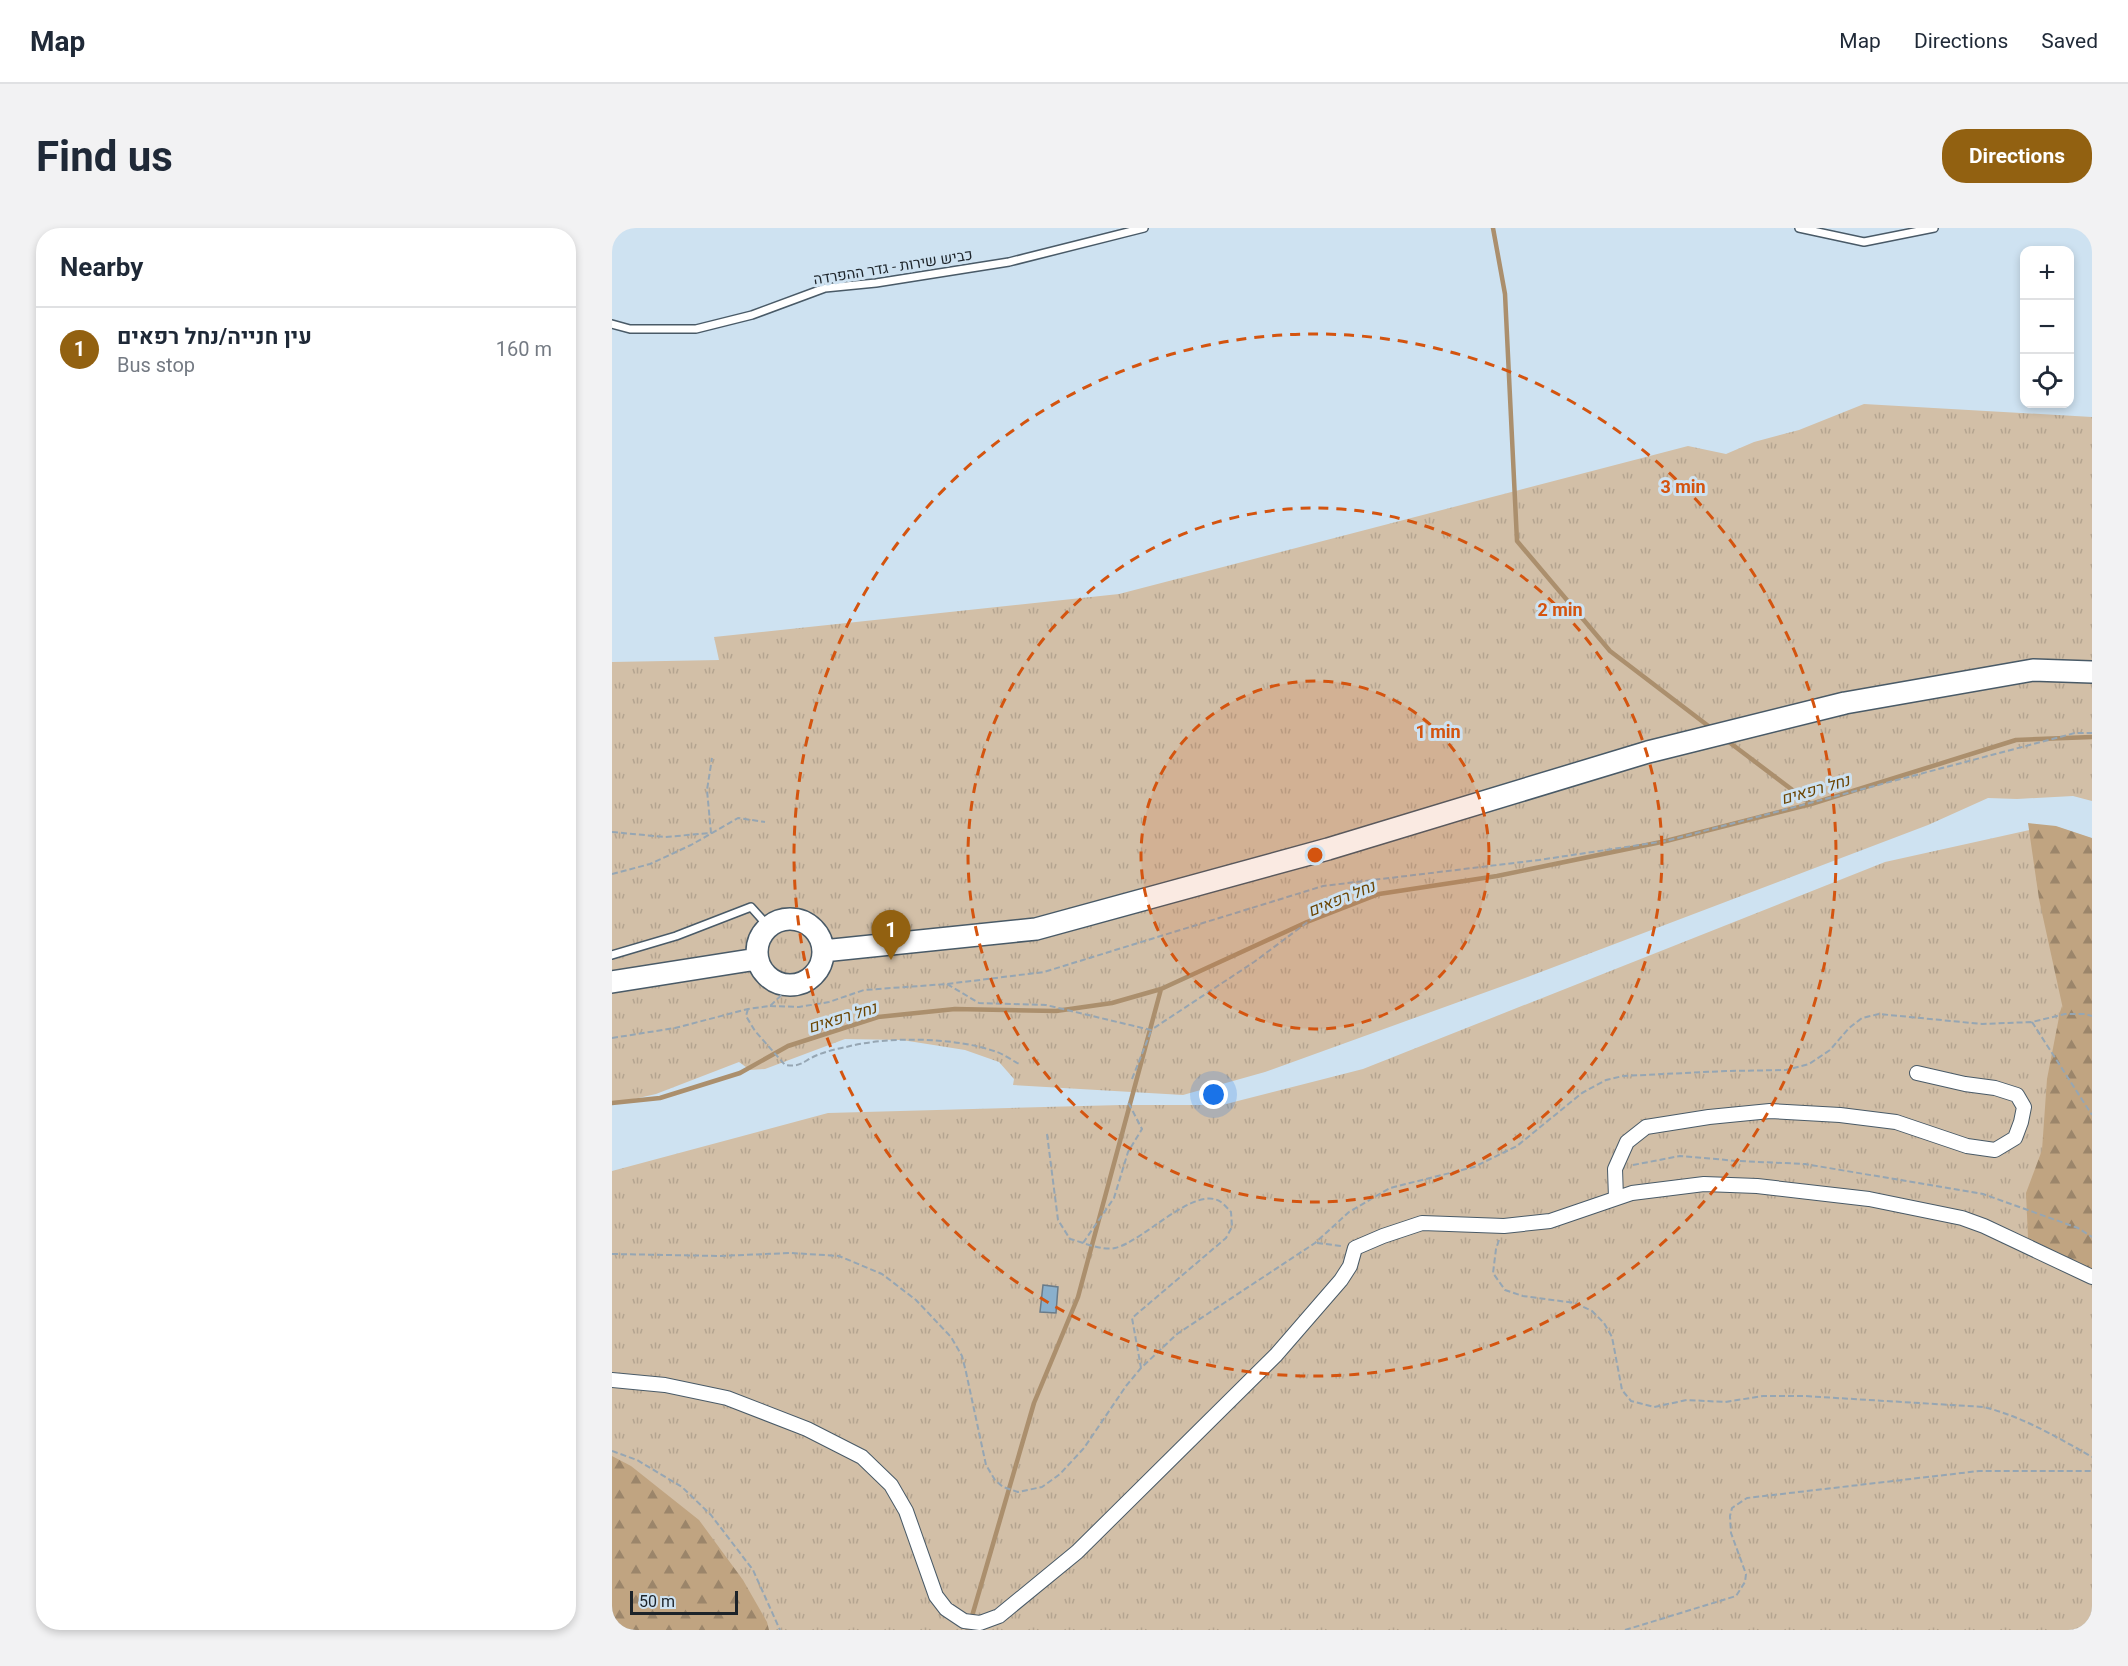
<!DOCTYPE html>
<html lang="en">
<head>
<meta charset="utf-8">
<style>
  :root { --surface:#fff; --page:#f2f2f3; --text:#1f2937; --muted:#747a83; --line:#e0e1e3; --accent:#926111 }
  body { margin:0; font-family:Roboto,Heebo,sans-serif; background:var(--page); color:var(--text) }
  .controls { position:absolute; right:18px; top:18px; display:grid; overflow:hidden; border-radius:12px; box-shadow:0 3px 9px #0003 }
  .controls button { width:54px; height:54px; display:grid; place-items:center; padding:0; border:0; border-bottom:2px solid var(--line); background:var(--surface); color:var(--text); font:30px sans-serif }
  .scale { position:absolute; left:18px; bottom:15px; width:108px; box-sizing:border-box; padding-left:6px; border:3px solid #1c2329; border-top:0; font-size:16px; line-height:21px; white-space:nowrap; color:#1c2329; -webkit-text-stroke:4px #cee2f1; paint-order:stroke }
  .you { position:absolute; left:602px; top:867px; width:21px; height:21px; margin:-15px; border:4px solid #fff; border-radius:50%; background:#1a73e8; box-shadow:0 0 0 9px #1a73e833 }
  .badge { display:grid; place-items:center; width:39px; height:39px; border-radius:50%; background:var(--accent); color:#fff; font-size:20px; font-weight:700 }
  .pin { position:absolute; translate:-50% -50px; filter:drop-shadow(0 2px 3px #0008) }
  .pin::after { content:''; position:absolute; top:32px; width:21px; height:18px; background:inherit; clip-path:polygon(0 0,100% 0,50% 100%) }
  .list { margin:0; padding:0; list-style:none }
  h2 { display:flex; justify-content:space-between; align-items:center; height:78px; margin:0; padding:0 24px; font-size:26px }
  h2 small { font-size:20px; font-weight:400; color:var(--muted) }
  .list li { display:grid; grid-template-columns:39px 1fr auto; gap:18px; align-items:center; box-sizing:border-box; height:84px; padding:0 24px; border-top:2px solid var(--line) }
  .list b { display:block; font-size:22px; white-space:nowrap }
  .list p { margin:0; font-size:20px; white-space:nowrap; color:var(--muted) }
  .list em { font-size:20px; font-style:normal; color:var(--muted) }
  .icon { flex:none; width:33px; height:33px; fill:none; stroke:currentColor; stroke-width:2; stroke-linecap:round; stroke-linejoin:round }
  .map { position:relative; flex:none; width:1480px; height:1402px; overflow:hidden; border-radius:24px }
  header { display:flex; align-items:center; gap:36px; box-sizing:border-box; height:84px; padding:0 30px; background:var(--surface); border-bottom:2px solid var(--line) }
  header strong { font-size:28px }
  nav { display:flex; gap:33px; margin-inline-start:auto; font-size:21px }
  .intro { display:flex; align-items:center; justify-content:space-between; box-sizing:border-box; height:144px; padding:0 36px }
  h1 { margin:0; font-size:42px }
  .button { padding:15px 27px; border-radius:24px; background:var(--accent); color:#fff; font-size:21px; font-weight:700 }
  main { display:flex; gap:36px; padding:0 36px }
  aside { flex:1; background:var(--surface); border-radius:24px; box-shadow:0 3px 9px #0003 }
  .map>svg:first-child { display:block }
  .grass { fill:url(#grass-tufts) }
  .forest { fill:url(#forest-firs) }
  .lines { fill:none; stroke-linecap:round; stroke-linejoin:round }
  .stream { stroke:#ab8f6d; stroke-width:4.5 }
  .building { fill:#8ab0cc; stroke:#697b89; stroke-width:1.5 }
  .lane-casing { stroke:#495a67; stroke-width:10 }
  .street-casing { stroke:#495a67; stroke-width:16 }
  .primary-casing { stroke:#495a67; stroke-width:24 }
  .path { stroke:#96a6b3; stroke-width:2; stroke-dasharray:6 3; stroke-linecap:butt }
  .lane { stroke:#fff; stroke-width:7 }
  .street { stroke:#fff; stroke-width:14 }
  .primary { stroke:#fff; stroke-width:21 }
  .ring { fill:none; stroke:#d4540f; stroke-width:3; stroke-dasharray:10 8 }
  .labels { text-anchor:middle; stroke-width:6; stroke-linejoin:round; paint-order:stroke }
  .street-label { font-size:15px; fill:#1c2329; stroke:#cee2f1 }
  .water-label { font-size:16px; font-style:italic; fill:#6a4402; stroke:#cee2f1 }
  .centre { fill:#d4540f; stroke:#cee2f1; stroke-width:3 }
  .ring-label { font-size:18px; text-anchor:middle; font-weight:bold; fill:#d4540f; stroke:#cee2f1; stroke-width:6; stroke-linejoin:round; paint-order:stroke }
</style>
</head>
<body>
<header>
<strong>Map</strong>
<nav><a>Map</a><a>Directions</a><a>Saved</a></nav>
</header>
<div class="intro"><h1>Find us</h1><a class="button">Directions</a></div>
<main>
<aside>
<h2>Nearby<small></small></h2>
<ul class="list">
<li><span class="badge">1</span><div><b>עין חנייה/נחל רפאים</b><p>Bus stop</p></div><em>160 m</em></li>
</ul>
</aside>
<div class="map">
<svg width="1480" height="1402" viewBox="0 0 1480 1402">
  <defs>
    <pattern id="grass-tufts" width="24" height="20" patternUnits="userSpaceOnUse" patternTransform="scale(1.5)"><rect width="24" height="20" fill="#d2bfa7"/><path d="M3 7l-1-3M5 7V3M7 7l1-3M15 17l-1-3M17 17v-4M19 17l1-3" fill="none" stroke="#b4a490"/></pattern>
    <pattern id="forest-firs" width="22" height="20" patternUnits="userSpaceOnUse" patternTransform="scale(1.5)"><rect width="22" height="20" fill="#c0a481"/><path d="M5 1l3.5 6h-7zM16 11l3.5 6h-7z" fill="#9b856a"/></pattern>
  </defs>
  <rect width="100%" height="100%" fill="#cee2f1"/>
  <path class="grass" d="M 1252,176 L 1480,189 L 1480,573 L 1461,568 L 1405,571 L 1376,570 L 1316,597 L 913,750 L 653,844 L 571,867 L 401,857 L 402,851 L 387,834 L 353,822 L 290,812 L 233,811 L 153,841 L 138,842 L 127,834 L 44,866 L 0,876 L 0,434 L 107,432 L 102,409 L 507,366 L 1076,218 L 1114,226 L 1142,214 L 1187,202 Z
    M 1422,601 L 1480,716 L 1480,1402 L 123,1402 L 0,1262 L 0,943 L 216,885 L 509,877 L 610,877 L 751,841 L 1273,634 Z"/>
  <path class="forest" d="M 1416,595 L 1444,598 L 1480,610 L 1480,1041 L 1416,1010 L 1414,965 L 1430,922 L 1435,851 L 1448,784 L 1450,778 L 1451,781 L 1427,671 Z
    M 0,1228 L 19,1238 L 87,1292 L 131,1352 L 155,1394 L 157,1402 L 0,1402 Z"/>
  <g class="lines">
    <path class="stream" d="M 881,0 L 893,66 L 905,313 L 998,423 L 1099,500
      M 1113,511 L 1199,576
      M 0,875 L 48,870 L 128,845 L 176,818 L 266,789 L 343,781 L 444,783 L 500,775 L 549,761 L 695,694 L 767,666 L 885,648 L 1054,613 L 1199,576 L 1404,512 L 1480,509
      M 356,1402 L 422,1175 L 466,1069 L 549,761"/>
  </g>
  <path class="building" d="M 431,1057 L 446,1059 L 444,1085 L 428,1084 Z"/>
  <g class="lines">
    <defs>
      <path id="lane" d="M 1187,0 L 1252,14 L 1322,0
        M 0,96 L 18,101 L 84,101 L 140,87 L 213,60 L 264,55 L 397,34 L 532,0
        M 0,727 L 64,708 L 139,679 L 157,699"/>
      <path id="street" d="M 1004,970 L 1003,941 L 1015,914 L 1034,899 L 1097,889 L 1158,883 L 1228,887 L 1284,894 L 1355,918 L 1383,922 L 1403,910 L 1409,894 L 1412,879 L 1405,867 L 1383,860 L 1353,856 L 1305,845
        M 0,1152 L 53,1157 L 115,1170 L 195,1201 L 250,1229 L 279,1257 L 294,1283 L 324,1368 L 334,1381 L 352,1393 L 368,1395 L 387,1388 L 465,1324 L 664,1127 L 729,1052 L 738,1038 L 743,1020 L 771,1008 L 810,995 L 892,998 L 938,993 L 1020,965 L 1092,956 L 1145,958 L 1257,971 L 1350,990 L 1372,998 L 1480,1049"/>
      <path id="primary" d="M145 724a33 33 0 1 1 66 0a33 33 0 1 1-66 0Z
        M 211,723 L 424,701 L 716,621 L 1036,524 L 1233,475 L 1421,442 L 1480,444
        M 0,754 L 145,731"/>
    </defs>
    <use href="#lane" class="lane-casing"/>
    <use href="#street" class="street-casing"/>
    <use href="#primary" class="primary-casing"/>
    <path class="path" d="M 0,604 L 53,609 L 99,605 L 95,562 L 100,530
      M 0,646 L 38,636 L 79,617 L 126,590 L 153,594
      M 335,756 L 367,775 L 434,777 L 539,802 L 642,734 L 748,655
      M 158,778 L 187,779 L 217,774 L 252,762 L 335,756 L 432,744 L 711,658 L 927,632 L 1054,613 L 1463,505 L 1480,505
      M 136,781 L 134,788 L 143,803 L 173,837 C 190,839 190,834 203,828 C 212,824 224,821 234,819 C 277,808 343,809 385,824 C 393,827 401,833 409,837
      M 1420,794 L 1480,887
      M 0,810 L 63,800 L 136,781 L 158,778 L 180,757
      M 520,851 L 539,803
      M 435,906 L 446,992 L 458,1011 C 470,1014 490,1023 503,1020 C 531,1014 583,956 609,974 C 613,977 616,981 619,984 L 620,999 L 614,1010 L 520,1090 L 529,1140
      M 1021,937 L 1068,928 L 1126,933 L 1193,936 L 1371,966 L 1466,1000 L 1480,1009
      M 887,1012 L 884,1021 L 881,1045 L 893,1062 L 911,1068 L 963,1075 L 980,1083 L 992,1095 L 1000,1109 L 1010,1162 L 1019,1173 L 1042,1179 L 1075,1172 L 1113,1174 L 1151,1168 L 1192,1168 L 1372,1179 C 1411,1189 1445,1209 1480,1229
      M 471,1015 L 502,970 L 516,924 L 530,901 L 516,874
      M 705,1015 L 729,1018
      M 0,1026 L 108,1028 L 179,1025 L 227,1028 L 270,1046 L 304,1072 L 339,1109 L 350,1128 L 354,1144 L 374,1237 L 383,1252 L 391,1259 L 406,1264 L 430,1259 L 448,1246 L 472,1220 L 514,1158 L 529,1140 L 565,1106 L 703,1015 L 737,984 L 778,960 L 862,939 L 905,918 L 970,865 L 994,852 L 1011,848 L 1114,843 L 1174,842 L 1197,836 L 1218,822 L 1237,800 L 1250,790 L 1267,786 L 1370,796 L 1420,794 L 1453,786 L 1473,786 L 1480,788
      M 0,1223 L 25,1232 L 70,1259 L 99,1287 L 141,1342 L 168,1402
      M 1013,1402 L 1124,1368 L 1133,1354 L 1134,1346 L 1119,1305 L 1118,1288 L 1120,1280 L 1135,1270 L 1367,1243 L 1480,1243"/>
    <use href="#lane" class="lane"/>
    <use href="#street" class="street"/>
    <use href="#primary" class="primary"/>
  </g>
  <circle cx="703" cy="627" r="174" fill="#d4540f" fill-opacity=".12"/>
  <g class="ring">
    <circle cx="703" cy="627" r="174"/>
    <circle cx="703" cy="627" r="347"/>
    <circle cx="703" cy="627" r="521"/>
  </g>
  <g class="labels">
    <g class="street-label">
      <text transform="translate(281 39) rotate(-9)" y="5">כביש שירות - גדר ההפרדה</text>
    </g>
    <g class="water-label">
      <text transform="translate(1203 561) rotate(-16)" y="6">נחל רפאים</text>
      <text transform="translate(729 670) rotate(-22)" y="6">נחל רפאים</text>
      <text transform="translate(230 789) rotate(-17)" y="6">נחל רפאים</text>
    </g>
  </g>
  <circle cx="703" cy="627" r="9" class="centre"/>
  <g class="ring-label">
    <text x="1071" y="265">3 min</text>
    <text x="948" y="388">2 min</text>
    <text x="826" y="510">1 min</text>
  </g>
</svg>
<div class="controls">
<button>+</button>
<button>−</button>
<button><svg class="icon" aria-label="locate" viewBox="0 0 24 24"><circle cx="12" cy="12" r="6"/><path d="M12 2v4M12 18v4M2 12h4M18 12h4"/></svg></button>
</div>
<div class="scale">50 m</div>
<div class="you"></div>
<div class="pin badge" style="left:279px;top:732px">1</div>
</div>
</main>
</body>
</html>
